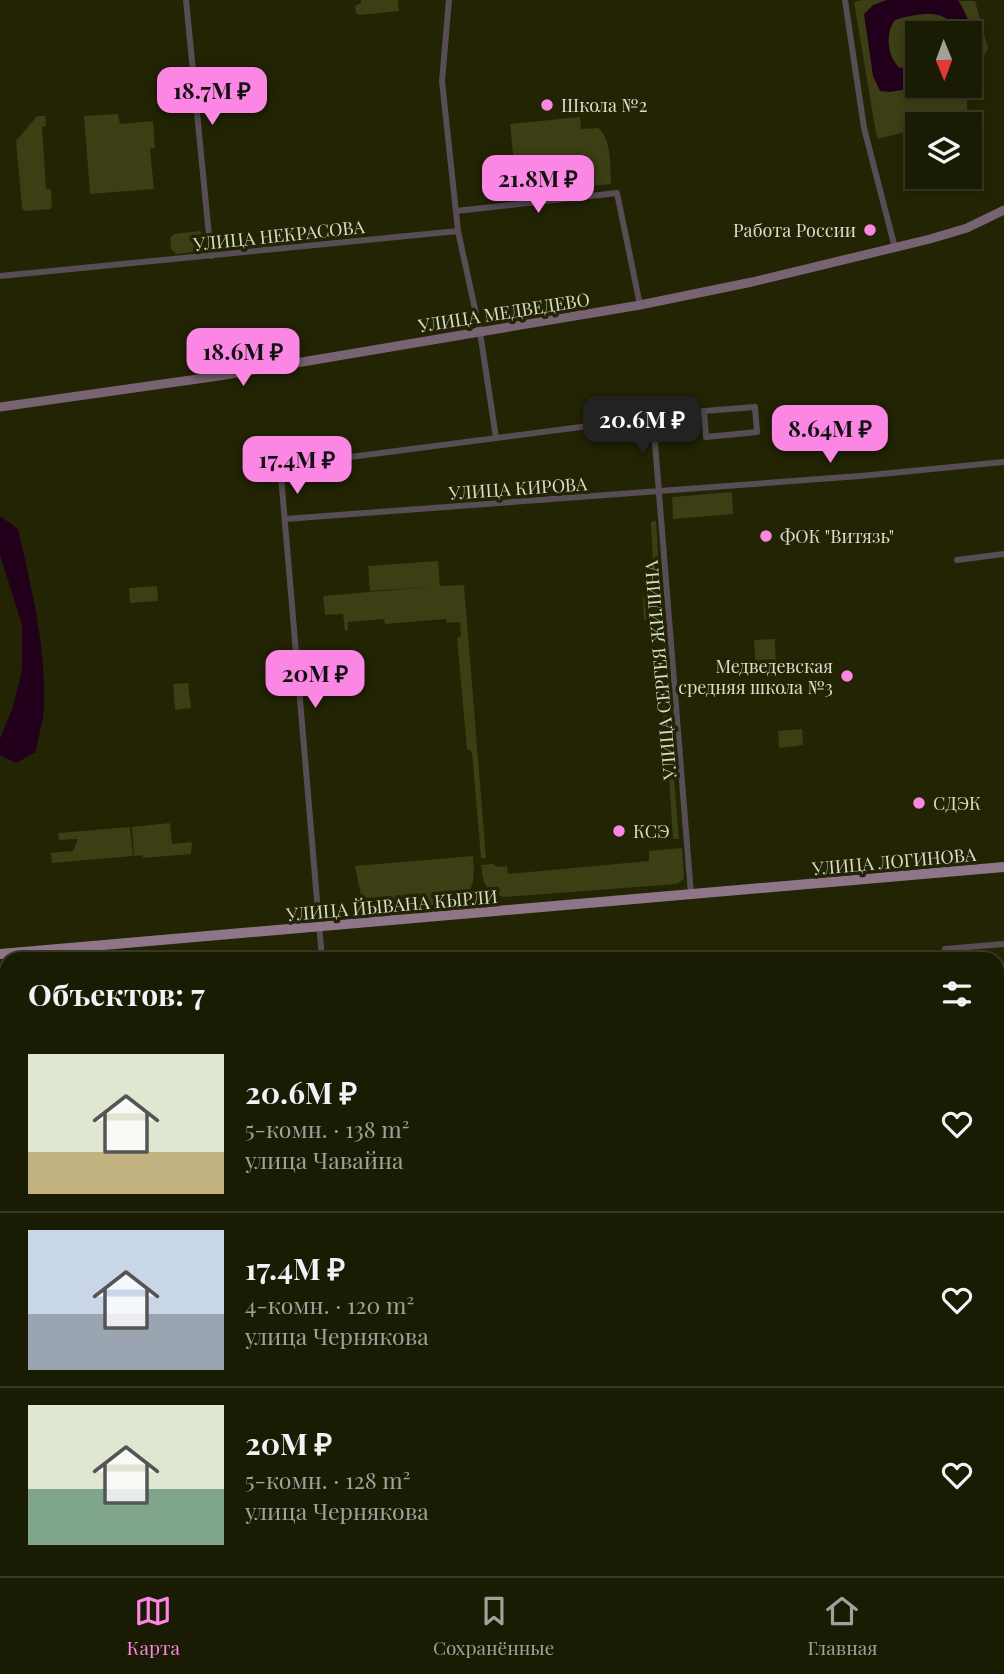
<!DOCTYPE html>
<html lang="ru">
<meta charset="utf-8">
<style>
:root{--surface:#1a1b03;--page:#272812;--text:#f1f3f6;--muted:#9fa19a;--line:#383925;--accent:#fc86e4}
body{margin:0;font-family:"Playfair Display",serif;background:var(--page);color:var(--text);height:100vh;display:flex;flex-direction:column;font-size:26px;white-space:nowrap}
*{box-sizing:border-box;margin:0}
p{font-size:23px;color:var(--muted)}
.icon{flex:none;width:38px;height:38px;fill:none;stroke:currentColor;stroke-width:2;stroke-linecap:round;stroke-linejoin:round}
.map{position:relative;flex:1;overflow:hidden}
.side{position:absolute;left:0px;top:952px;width:1004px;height:625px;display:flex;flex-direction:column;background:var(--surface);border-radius:21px 21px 0 0;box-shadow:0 4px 10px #0003,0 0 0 2px var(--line)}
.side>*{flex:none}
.needle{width:46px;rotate:179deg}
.tools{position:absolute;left:905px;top:21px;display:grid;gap:14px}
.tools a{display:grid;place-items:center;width:77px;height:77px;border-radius:0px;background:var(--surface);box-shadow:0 4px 10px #0003,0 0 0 2px var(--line);font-size:35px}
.price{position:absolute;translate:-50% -60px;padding:0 16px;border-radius:14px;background:var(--accent);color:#111;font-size:23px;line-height:46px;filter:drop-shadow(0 2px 4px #0008)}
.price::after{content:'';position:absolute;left:50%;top:42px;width:21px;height:16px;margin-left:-10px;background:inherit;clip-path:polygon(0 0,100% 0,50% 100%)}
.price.on{background:#222;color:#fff}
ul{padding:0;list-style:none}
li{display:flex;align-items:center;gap:21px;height:175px;padding:0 28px}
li+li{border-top:2px solid var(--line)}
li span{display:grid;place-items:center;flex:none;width:196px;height:140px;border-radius:0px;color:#555}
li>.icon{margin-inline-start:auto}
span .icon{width:84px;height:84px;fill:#fffc;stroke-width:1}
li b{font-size:30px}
h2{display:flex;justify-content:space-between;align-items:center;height:84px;padding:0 28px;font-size:30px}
.tabs{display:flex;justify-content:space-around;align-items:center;height:98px;border-top:2px solid var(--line);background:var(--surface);font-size:19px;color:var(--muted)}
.tabs a{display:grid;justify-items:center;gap:4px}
.tabs .on{color:var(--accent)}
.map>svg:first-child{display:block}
.green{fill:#3c3e14}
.water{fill:#22001c}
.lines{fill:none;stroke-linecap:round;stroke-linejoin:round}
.street{stroke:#584c55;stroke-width:6}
.secondary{stroke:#776372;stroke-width:9}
.primary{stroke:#8f7588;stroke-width:10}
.poi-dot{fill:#fc86e4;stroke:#222404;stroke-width:2.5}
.labels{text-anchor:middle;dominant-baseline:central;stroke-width:7;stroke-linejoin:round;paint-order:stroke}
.poi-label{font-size:18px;fill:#dbddcb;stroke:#222404;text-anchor:start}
.street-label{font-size:18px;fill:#dbddcb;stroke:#222404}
</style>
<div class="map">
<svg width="1004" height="1576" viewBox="0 0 1004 1576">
<rect width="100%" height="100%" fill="#222404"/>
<path class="green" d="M361 0H398L399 11 359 15 356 13 355 6 361 3Z
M863 0 975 1 988 48 972 81 970 83V33H917V86H967V113L977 152 970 154V124H917V152L910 131 877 139 854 2Z
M118 114 120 124 153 121 155 148 150 149 154 189 90 194 84 116Z
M37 116H45L46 126 42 127 46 189H51L52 206 50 209 24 211 22 208 16 141Z
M580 117 581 129 598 128C612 139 610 167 611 184L517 193 510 124Z
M200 231 204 238 203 251 176 254 171 249 170 238 174 234Z
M732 492 733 514 673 519 672 497Z
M656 521 660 590H654L651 522Z
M438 561 440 586 464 585 486 858H481L472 752 467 749 457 638 461 636 460 622 447 623 446 619 385 624 384 619 348 622V630L345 631 343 614 325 615 323 596 428 587 370 591 368 566Z
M157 586 158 601 130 603 129 588Z
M660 596 662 620H644L643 597Z
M775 639 776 670 756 671 754 640Z
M188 683 191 708 175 710 173 684Z
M668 690 673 767H666L661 691Z
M802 729 803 745 779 748 778 731Z
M669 777H674L679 839H673Z
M170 823 172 844 192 842 191 854 143 858V855L134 856 132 827Z
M130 827 133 856 52 863 51 853 73 851 78 839 59 840 58 833Z
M682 848 684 879 677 884 503 897C484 888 484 886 481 865L493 864 498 867 507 866 508 874 649 861V851Z
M473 856C474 869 476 886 465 897 456 905 379 912 369 906 359 899 358 877 355 866Z
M998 1110H1004V1576H98L101 1570H998Z"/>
<path class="water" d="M887 0H958C969 18 979 41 970 61V33H955C951 6 914 14 895 20 885 33 887 57 900 68L917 65V86H923L890 92 880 91 873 76 864 14 873 5Z
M0 516 18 529C31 585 46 646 44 705 44 720 38 737 36 752L16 763 0 755V739L13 707 22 670V625L0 555Z"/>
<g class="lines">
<path class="street" d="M186 0 211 256
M449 0 442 81 458 231 480 332 496 438
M845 0 864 128 895 248
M456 211 617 193 640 305
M0 276 458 231
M653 418 691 894
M304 463 704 411 755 407 757 432 706 437 704 411
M281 476 322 959
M285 519 860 476 1004 462
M957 560 1004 554
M945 949 1004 944
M0 1044 7 1043
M0 1518 7 1507"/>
<path class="secondary" d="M0 407 219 376 640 305 752 282 930 239 967 228 1004 210"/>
<path class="primary" d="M0 954 1004 867"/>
</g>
<g class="poi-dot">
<circle cx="547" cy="105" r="7"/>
<circle cx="870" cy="230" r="7"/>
<circle cx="766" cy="536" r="7"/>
<circle cx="847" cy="676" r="7"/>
<circle cx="919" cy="803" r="7"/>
<circle cx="619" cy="831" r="7"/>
</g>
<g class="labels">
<g class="poi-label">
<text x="561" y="105">Школа №2</text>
<text x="856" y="230" text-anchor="end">Работа России</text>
<text x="780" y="536">ФОК "Витязь"</text>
<text x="833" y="666" text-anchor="end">Медведевская<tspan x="833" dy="21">средняя школа №3</tspan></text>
<text x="933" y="803">СДЭК</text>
<text x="633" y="831">КСЭ</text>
</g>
<g class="street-label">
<text transform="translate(279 235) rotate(-6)">УЛИЦА НЕКРАСОВА</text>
<text transform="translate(504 312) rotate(-9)">УЛИЦА МЕДВЕДЕВО</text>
<text transform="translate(518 488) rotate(-4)">УЛИЦА КИРОВА</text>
<text transform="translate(660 670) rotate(-95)">УЛИЦА СЕРГЕЯ ЖИЛИНА</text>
<text transform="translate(894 861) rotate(-5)">УЛИЦА ЛОГИНОВА</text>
<text transform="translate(392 905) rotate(-5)">УЛИЦА ЙЫВАНА КЫРЛИ</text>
</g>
</g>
</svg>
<div class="tools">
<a><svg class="needle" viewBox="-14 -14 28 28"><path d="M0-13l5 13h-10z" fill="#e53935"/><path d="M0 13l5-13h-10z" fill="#9fa19a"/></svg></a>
<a><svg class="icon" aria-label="layers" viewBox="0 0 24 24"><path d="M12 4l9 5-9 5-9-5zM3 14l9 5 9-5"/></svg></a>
</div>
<b class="price" style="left:212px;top:127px">18.7M ₽</b>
<b class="price" style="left:538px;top:215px">21.8M ₽</b>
<b class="price" style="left:243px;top:388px">18.6M ₽</b>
<b class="price on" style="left:642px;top:456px">20.6M ₽</b>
<b class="price" style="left:830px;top:465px">8.64M ₽</b>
<b class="price" style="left:297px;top:496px">17.4M ₽</b>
<b class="price" style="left:315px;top:710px">20M ₽</b>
<section class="side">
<h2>Объектов: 7<svg class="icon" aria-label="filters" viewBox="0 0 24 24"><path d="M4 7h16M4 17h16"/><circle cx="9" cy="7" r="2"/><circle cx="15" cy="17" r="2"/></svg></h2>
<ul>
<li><span style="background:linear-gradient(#dfe7d0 70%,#c2b280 0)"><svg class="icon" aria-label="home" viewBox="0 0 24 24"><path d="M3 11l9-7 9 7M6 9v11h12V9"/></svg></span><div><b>20.6M ₽</b><p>5-комн. · 138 m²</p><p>улица Чавайна</p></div><svg class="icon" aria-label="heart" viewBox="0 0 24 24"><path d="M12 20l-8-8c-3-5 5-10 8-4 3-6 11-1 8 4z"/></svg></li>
<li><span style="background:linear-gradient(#c9d6e8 60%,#9aa5b1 0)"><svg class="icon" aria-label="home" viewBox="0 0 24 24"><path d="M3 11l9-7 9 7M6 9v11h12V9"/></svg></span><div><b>17.4M ₽</b><p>4-комн. · 120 m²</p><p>улица Чернякова</p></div><svg class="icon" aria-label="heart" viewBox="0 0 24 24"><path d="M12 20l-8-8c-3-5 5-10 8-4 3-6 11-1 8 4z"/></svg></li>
<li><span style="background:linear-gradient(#dfe7d0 60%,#7fa58c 0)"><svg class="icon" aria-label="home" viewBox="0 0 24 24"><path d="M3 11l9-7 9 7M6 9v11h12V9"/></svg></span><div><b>20M ₽</b><p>5-комн. · 128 m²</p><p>улица Чернякова</p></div><svg class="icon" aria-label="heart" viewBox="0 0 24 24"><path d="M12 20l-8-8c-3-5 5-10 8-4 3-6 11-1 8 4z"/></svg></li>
</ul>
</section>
</div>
<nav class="tabs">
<a class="on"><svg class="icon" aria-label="map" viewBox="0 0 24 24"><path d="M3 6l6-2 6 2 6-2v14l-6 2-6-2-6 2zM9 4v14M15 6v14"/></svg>Карта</a>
<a><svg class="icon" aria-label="saved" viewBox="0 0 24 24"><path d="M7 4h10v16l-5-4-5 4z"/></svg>Сохранённые</a>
<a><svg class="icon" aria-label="home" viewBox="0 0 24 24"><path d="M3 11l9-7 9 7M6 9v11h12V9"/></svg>Главная</a>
</nav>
